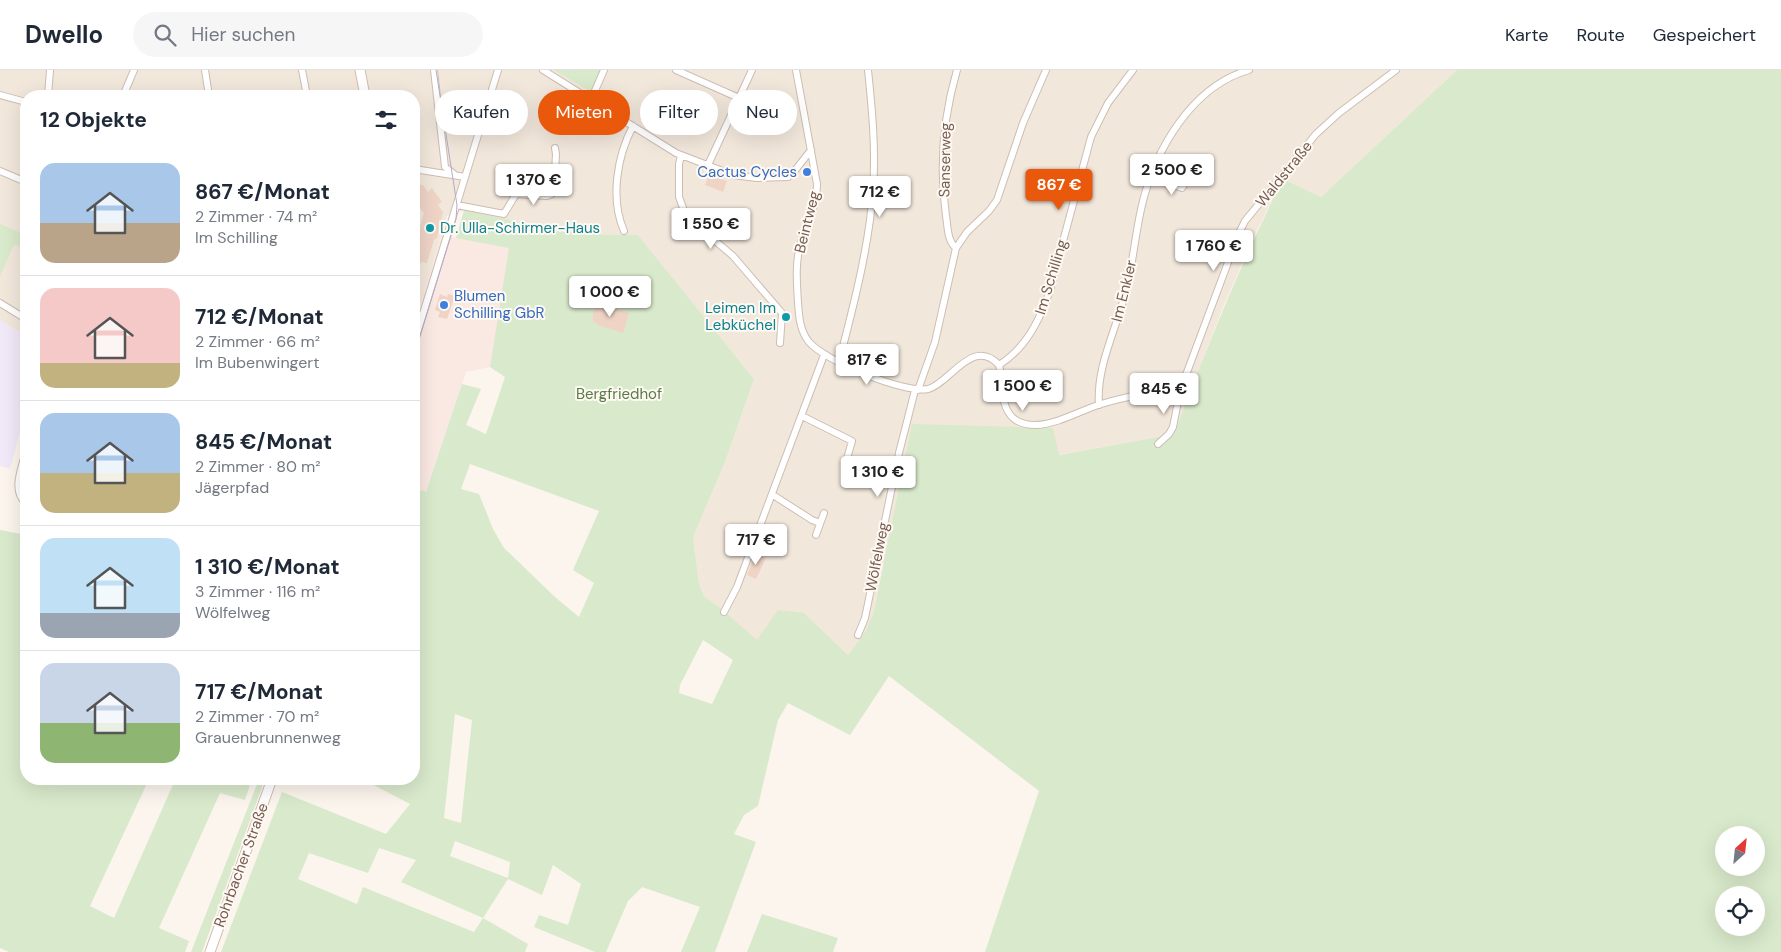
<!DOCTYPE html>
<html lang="de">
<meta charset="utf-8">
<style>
:root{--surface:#fff;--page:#f6f6f7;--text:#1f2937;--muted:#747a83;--line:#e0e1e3;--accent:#ea580c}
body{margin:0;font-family:"DM Sans",sans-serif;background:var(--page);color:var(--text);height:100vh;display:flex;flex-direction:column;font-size:19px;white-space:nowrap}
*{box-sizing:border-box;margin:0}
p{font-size:16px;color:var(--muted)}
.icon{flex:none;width:28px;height:28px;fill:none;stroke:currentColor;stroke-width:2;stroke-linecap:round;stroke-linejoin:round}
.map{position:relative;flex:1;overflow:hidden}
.side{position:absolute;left:20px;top:20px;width:400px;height:695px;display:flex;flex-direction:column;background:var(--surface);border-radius:20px;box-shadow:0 5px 20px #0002}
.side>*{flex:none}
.hud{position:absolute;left:435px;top:20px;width:475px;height:45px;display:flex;gap:10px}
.needle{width:32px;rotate:27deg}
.tools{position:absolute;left:1715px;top:756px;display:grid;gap:10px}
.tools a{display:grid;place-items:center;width:50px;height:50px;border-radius:50%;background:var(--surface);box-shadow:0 5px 20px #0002;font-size:25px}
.price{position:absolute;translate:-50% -42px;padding:0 11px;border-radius:5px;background:#fff;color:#222;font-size:16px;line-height:32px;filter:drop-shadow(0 1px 2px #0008)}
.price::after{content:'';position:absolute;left:50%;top:30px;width:15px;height:11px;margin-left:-8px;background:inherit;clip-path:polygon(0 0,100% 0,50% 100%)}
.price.selected{background:var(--accent);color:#fff}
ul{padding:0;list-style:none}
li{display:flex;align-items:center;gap:15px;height:125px;padding:0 20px}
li+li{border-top:1px solid var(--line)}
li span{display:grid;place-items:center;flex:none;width:140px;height:100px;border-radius:15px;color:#555}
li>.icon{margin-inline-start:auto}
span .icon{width:60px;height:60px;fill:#fffc;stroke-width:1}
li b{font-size:21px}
h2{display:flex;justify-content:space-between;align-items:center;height:60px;padding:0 20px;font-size:21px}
.chip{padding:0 18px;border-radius:22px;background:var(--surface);box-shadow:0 5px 20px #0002;font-size:18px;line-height:45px}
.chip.selected{background:var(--accent);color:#fff}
header{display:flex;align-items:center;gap:30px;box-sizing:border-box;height:70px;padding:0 25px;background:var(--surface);border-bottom:1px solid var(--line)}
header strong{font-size:24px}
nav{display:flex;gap:28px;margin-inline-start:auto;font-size:18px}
.search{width:350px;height:45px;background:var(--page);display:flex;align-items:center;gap:12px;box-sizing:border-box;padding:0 18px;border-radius:28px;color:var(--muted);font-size:19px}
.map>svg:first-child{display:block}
.residential{fill:#f2e7db}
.commercial{fill:#fae8e2}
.education{fill:#f2e9f8}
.green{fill:#d9e9cb;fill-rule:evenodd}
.building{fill:#efd4c6}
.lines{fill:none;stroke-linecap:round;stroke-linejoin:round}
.street-casing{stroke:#cdbdb3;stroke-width:8}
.secondary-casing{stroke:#d0bdb0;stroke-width:11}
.street{stroke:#fff;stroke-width:6}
.secondary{stroke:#fff;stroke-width:9}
.tram{stroke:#b7aac6;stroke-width:1}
.shop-dot{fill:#3f7fe0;stroke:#fef9f3;stroke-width:2}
.culture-dot{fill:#0f9aa8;stroke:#fef9f3;stroke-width:2}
.labels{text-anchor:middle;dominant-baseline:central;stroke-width:4;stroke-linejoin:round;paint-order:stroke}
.street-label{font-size:15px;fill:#755b51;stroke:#fef9f3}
.shop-label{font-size:15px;fill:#366cbe;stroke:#fef9f3;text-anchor:end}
.culture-label{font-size:15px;fill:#0d838f;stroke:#fef9f3;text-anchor:start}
.park-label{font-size:15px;fill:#5b7a49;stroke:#fef9f3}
</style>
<header>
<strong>Dwello</strong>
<div class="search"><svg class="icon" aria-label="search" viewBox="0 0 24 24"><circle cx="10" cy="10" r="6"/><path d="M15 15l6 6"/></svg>Hier suchen</div>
<nav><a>Karte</a><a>Route</a><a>Gespeichert</a></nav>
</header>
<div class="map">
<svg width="1781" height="882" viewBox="0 0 1781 882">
<rect width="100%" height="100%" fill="#fbf5ed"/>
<path class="residential" d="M0 0H1457L1321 127 1283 109 1254 166 1221 242 1174 364 1058 385 883 494 874 541 865 562 848 585 804 543 757 571 723 540 704 526 699 514 693 467 725 392 754 309 638 165 587 164 517 157V151L465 140 447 146 414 257V26H26V266L0 250Z"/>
<path class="commercial" d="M441 165 510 177 490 297 466 302 426 422 414 418V300L418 286 414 287V257Z"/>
<path class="education" d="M0 250 26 266V352L20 362 10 399 0 396Z"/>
<path class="green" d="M554 0H601L591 22Z
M1457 0H1781V882H985L1039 721 889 606 850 665 788 633 778 650 758 736 744 745 734 764 756 772 715 882H681L700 837 642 817 628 831 606 882H595L534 857 539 845 568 855 581 814 553 795 542 825 508 809 483 848 528 874 525 882H221L282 722 386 764 410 734 362 709H414V418L426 422 462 314 481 319 466 355 486 364 505 307 490 297 509 178 456 168 464 140 517 151V157L587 164 638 165 754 309 725 392 693 467 699 514 704 526 723 540 757 570 778 540 804 543 848 585 865 562 874 541 912 354 1053 358 1059 385 1174 364C1207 277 1241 192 1283 109L1321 127ZM470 394 599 441 573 500 594 513 579 547 555 527 504 478 493 459 479 424 461 419ZM703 570 733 590 712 634 679 623 680 615ZM455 644 472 650 461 753 444 748ZM1724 765H1756V798H1724ZM455 771 510 792 508 808 450 786ZM379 778 416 790 401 812 483 848 474 862 363 817 357 834 298 809 309 783 368 803ZM1724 825H1756V858H1724Z
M0 154 26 165V179L14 174 0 207Z
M0 460 26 465V709H149L90 836 114 848 175 710 173 709H252L245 730 220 723 159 858 189 871 185 882H9L0 878Z
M259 709H265L202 882H191Z
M762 844 838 868 833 882H747Z"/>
<path class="building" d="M709 105 727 111 723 122 705 115Z
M414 114 423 115 428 122 432 118 442 132 438 135 443 142 437 168 434 170 427 193 421 192 420 196 414 193V178L424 143 414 131Z
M440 224 447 227 448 224 455 226 447 249 438 247 440 242 435 240Z
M604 235 629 243 623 263 598 255 593 251V241L598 236Z
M756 483 766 488 756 509 747 505Z"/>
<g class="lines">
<g class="street-casing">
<path id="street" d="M205 0 209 26
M302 0 307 26
M434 0 445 97 454 104
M543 0 676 83 733 105 757 108 788 107 793 103 811 80
M676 0 739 28
M796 0 817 114C817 136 806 155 800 176 795 194 797 214 798 233 799 247 800 261 809 272 825 291 905 324 928 319 950 313 973 266 999 295 1003 310 1000 330 1009 343 1015 353 1025 355 1036 355 1057 354 1078 342 1098 335 1124 327 1152 321 1180 321
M0 25 26 32
M48 26 50 0
M123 26 134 0
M591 30 604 0
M681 86 679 94V127L686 146 733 186 782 243 780 273
M708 95 752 0
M414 99 465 107
M0 101 26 112
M1150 107 1182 118 1185 113
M457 135 504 144 516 124 547 126 552 124 554 120 556 84 555 78
M624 161C610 129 617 86 633 56
M956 178C947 171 948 157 946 146 939 96 943 48 957 0
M0 233 26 249
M414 273 498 0
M839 292C853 238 870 173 873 119 876 79 872 39 868 0
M999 295C1026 278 1040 250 1050 220L1091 67 1108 33 1133 0
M918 320 935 272 956 178 967 162 989 141 997 130 1023 53 1046 0
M1099 335C1096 297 1116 260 1125 224 1133 195 1135 164 1142 135 1155 80 1192 16 1249 0
M802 346 852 371 846 392
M1158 374 1169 364 1173 357 1180 321 1239 163 1245 151 1316 64 1339 43 1396 0
M26 381C22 397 11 421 26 433
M773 425 812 450 820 453
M816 465 824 443
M724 542 737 517 824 285
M858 565 865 548 899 383 915 320"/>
</g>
<g class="secondary-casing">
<path id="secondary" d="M360 0 365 26
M210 882 272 709"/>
</g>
<use href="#street" class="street"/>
<use href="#secondary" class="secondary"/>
<path class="tram" d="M414 286 456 149 457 135 436 0"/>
</g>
<g class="shop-dot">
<circle cx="807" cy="102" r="5"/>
<circle cx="444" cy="235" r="5"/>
</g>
<g class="culture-dot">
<circle cx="430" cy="158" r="5"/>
<circle cx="786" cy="247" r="5"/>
</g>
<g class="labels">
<g class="street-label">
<text transform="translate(945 90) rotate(-89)">Sanserweg</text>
<text transform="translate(1284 104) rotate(-51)">Waldstraße</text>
<text transform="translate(807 152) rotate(-76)">Beintweg</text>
<text transform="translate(1051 207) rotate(-73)">Im Schilling</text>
<text transform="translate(1124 221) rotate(-76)">Im Enkler</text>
<text transform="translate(877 487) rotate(-79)">Wölfelweg</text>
<text transform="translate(241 795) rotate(-70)">Rohrbacher Straße</text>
</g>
<g class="shop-label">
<text x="797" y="102">Cactus Cycles</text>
<text x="454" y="226" text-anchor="start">Blumen<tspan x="454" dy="17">Schilling GbR</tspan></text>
</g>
<g class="culture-label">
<text x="440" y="158">Dr. Ulla-Schirmer-Haus</text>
<text x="776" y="238" text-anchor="end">Leimen Im<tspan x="776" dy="17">Lebküchel</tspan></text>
</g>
<g class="park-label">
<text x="619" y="324">Bergfriedhof</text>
</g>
</g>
</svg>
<div class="tools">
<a><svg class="needle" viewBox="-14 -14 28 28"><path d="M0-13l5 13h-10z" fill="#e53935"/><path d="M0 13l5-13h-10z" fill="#747a83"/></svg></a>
<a><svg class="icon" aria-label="locate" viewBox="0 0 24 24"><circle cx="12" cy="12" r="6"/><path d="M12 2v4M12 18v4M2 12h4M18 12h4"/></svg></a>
</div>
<b class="price" style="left:1172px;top:126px">2 500 €</b>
<b class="price" style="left:534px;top:136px">1 370 €</b>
<b class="price selected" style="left:1059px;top:141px">867 €</b>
<b class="price" style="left:880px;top:148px">712 €</b>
<b class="price" style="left:711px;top:180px">1 550 €</b>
<b class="price" style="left:1214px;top:202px">1 760 €</b>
<b class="price" style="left:610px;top:248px">1 000 €</b>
<b class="price" style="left:867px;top:316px">817 €</b>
<b class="price" style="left:1023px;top:342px">1 500 €</b>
<b class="price" style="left:1164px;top:345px">845 €</b>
<b class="price" style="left:878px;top:428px">1 310 €</b>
<b class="price" style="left:756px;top:496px">717 €</b>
<div class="hud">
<a class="chip">Kaufen</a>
<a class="chip selected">Mieten</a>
<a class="chip">Filter</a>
<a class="chip">Neu</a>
</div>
<section class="side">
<h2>12 Objekte<svg class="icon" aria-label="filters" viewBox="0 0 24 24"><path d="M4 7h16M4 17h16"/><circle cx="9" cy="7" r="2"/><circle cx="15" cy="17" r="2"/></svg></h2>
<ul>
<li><span style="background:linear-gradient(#a9c7e8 60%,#b9a48a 0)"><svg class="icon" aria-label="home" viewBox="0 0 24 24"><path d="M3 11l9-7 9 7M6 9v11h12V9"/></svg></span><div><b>867 €/Monat</b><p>2 Zimmer · 74 m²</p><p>Im Schilling</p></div></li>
<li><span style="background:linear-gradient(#f6c9c9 75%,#c2b280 0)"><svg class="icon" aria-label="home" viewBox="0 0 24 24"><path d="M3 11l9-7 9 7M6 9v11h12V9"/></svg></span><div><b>712 €/Monat</b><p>2 Zimmer · 66 m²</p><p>Im Bubenwingert</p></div></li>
<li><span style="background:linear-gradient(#a9c7e8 60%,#c2b280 0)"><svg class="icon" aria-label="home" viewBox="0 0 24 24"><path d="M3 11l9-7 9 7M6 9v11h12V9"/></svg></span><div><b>845 €/Monat</b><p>2 Zimmer · 80 m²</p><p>Jägerpfad</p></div></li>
<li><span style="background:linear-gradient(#bfe0f5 75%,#9aa5b1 0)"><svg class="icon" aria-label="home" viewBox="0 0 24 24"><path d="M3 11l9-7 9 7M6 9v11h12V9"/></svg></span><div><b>1 310 €/Monat</b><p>3 Zimmer · 116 m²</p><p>Wölfelweg</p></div></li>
<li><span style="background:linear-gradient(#c9d6e8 60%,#8fb573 0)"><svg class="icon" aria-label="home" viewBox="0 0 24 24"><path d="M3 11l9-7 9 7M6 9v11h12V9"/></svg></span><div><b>717 €/Monat</b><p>2 Zimmer · 70 m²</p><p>Grauenbrunnenweg</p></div></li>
</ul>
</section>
</div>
